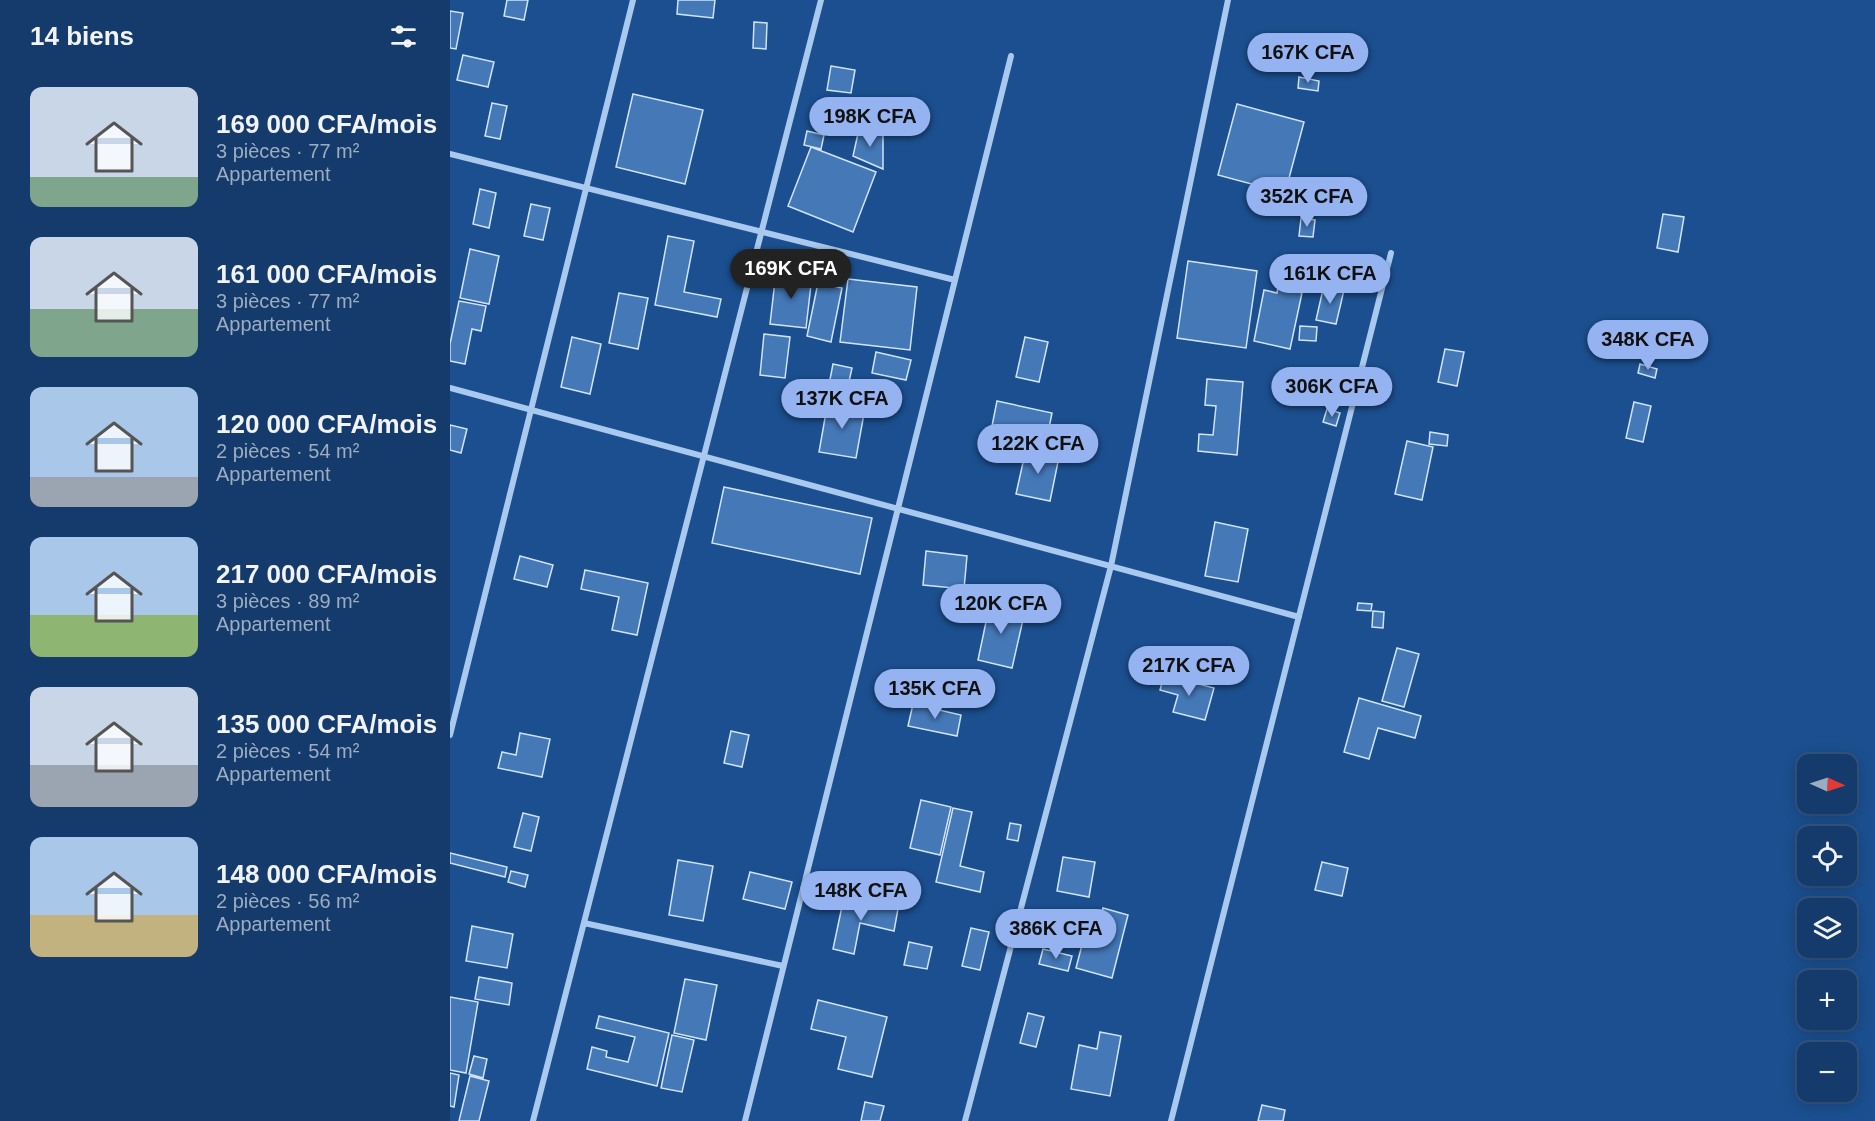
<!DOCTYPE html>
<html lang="fr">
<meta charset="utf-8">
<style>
:root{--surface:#143b6b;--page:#214673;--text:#f1f3f6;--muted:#9dadc1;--line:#33557e;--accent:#95b2f1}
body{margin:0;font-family:Arial,sans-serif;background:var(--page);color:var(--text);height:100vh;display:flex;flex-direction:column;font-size:22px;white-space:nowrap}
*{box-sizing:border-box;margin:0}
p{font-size:20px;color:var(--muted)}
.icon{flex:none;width:33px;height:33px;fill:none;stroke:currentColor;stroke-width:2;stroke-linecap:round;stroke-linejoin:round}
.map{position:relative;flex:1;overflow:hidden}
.panel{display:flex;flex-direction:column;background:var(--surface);width:450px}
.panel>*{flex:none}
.needle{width:39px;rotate:93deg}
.fabs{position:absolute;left:1347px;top:754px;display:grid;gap:12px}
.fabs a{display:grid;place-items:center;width:60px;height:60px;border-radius:12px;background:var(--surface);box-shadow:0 3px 15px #0003,0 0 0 2px var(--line);font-size:30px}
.price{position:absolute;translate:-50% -51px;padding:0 14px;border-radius:21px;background:var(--accent);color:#111;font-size:20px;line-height:39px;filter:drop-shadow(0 2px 3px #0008)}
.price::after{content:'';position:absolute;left:50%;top:36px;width:18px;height:14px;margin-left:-9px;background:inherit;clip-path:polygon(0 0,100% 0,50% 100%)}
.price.selected{background:#222;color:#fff}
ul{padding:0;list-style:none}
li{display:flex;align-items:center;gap:18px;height:150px;padding:0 30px}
li span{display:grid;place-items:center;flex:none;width:168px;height:120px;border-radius:12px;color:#555}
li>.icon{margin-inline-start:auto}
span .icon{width:72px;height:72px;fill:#fffc;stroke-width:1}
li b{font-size:26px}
h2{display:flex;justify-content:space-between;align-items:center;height:72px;padding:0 30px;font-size:26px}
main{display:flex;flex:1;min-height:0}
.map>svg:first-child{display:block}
.building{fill:#4478b7;stroke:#cfe3fa;stroke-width:1.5}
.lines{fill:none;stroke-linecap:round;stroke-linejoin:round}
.street{stroke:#a9c9ee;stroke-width:6}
</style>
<main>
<section class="panel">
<h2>14 biens<svg class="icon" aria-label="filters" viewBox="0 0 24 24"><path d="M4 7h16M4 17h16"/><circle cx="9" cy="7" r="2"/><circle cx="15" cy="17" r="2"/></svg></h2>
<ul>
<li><span style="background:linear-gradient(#c9d6e8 75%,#7fa58c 0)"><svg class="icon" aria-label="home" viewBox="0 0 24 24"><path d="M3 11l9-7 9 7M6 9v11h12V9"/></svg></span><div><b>169 000 CFA/mois</b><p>3 pièces · 77 m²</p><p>Appartement</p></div></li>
<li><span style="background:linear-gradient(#c9d6e8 60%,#7fa58c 0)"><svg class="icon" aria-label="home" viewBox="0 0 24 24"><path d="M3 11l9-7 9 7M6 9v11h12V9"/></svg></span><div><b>161 000 CFA/mois</b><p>3 pièces · 77 m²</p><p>Appartement</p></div></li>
<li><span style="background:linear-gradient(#a9c7e8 75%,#9aa5b1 0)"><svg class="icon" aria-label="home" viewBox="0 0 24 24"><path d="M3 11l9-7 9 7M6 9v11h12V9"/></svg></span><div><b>120 000 CFA/mois</b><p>2 pièces · 54 m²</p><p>Appartement</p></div></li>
<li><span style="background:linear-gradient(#a9c7e8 65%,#8fb573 0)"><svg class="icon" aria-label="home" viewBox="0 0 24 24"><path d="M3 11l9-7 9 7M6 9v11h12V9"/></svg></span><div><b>217 000 CFA/mois</b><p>3 pièces · 89 m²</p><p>Appartement</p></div></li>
<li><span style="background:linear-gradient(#c9d6e8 65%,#9aa5b1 0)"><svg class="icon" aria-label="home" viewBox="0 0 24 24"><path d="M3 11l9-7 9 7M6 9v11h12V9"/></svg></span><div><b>135 000 CFA/mois</b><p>2 pièces · 54 m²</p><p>Appartement</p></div></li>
<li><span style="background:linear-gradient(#a9c7e8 65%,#c2b280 0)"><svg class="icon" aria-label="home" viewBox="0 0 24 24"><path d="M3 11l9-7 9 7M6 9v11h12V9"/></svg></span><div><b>148 000 CFA/mois</b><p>2 pièces · 56 m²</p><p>Appartement</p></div></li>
</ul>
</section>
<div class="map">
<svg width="1425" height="1121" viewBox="0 0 1425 1121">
<rect width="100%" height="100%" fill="#1b4f8f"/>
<path class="building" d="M57 0H78L74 20 54 16Z
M228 0H265L263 18 227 14Z
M0 11 13 13 6 49 0 48Z
M304 22 317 23 316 49 303 48Z
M13 55 44 62 38 87 7 80Z
M381 66 405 70 401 93 377 90Z
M849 77 869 81 868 91 848 88Z
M183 94 253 110 235 184 166 167Z
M42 103 57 106 50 139 35 136Z
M787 104 854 122 835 193 768 175Z
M409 129 433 134V169L403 156Z
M357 131 374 135 371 149 354 145Z
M361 147 426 172 403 232 338 206Z
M30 189 46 193 39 228 23 224Z
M81 204 100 208 93 240 74 236Z
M1213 214 1234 217 1228 252 1207 248Z
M851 218 865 220 863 237 849 236Z
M218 236 244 241 234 292 271 299 267 317 205 305Z
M20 249 49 256 39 304 10 298Z
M738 261 807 271 796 348 727 338Z
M326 272 362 276 356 328 320 324Z
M398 279 467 287 460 350 390 342Z
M368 283 392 288 381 342 357 336Z
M874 285 894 290 886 324 866 320Z
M828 287 852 293 840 349 804 341 814 290 827 293Z
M169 293 198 298 188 349 159 343Z
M9 301 36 306 31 331 22 329 15 364 0 361V344Z
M850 326 867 327 866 341 849 340Z
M314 334 340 337 335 378 310 375Z
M122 337 151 344 140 394 111 387Z
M575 337 598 342 589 382 566 377Z
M995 349 1014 352 1007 386 988 382Z
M426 352 461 360 456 380 422 373Z
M383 364 402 368 394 404 376 400Z
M1190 364 1207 369 1205 378 1188 373Z
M757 379 793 382 787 455 748 451 749 434 763 435 766 406 755 405Z
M378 401 415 408 406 458 369 452Z
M547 401 602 413 597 438 542 426Z
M1184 402 1201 406 1193 442 1176 438Z
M877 409 890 413 886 426 873 422Z
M0 425 17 429 11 453 0 450Z
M980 432 998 435 997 446 979 444Z
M957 441 983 447 972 500 945 494Z
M576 449 609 457 600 501 566 494Z
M274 487 422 518 410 574 262 543Z
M765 522 798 529 788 582 755 576Z
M476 551 517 556 514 589 473 585Z
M70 556 103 565 97 587 64 579Z
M135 570 198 583 187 635 162 630 169 597 131 589Z
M540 603 575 611 562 668 528 660Z
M908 603 922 604 921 611 907 610Z
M923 611 934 612 933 628 922 627Z
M947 648 969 654 954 707 932 701Z
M714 675 764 688 755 720 723 712 728 695 710 690Z
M909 698 971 716 965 738 928 728 919 759 894 752Z
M463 704 511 715 507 736 458 726Z
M281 731 299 735 292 767 274 763Z
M70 733 100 739 92 777 48 768 52 752 66 755Z
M471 800 501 807 490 855 460 848Z
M503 808 522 812 510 866 534 872 530 892 486 882Z
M73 813 89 817 81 851 64 847Z
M560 823 571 825 568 841 557 839Z
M0 853 57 867 55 877 0 863Z
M613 857 645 862 639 897 607 891Z
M228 860 263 866 253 921 219 915Z
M872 862 898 868 892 896 865 890Z
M61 871 78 875 75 887 58 882Z
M300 872 342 882 335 909 293 899Z
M394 897 448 909 444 931 410 923 404 954 383 949Z
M653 908 678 915 662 978 626 968 640 914 651 917Z
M22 926 63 934 57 968 16 961Z
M521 928 539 932 530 970 512 966Z
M459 942 482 947 477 969 454 965Z
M593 949 622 956 618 971 589 964Z
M29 977 62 983 59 1005 25 999Z
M235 979 267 985 256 1040 224 1033Z
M0 997 28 1002 16 1073 0 1070Z
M368 1000 437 1017 422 1077 388 1069 396 1037 361 1029Z
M578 1013 594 1017 586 1047 570 1043Z
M149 1016 219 1033 207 1086 137 1069 142 1047 157 1051 156 1057 178 1062 185 1037 146 1028Z
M650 1032 671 1036 660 1096 621 1089 629 1045 647 1049Z
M222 1035 244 1040 232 1092 211 1088Z
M24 1056 37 1059 33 1078 19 1074Z
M0 1073 9 1075 4 1107 0 1106Z
M20 1076 39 1081 29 1121H9Z
M415 1102 434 1106 430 1121H411Z
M812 1105 835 1110 833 1121H808Z"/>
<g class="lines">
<path class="street" d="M0 154 505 280
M0 388 849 617
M0 735 183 0
M134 923 333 966
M83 1121 371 0
M295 1121 561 56
M515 1121 661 566 778 0
M721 1121 941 253"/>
</g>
</svg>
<div class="fabs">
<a><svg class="needle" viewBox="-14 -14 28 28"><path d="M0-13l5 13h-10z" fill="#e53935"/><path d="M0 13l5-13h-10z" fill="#9dadc1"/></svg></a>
<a><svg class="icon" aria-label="locate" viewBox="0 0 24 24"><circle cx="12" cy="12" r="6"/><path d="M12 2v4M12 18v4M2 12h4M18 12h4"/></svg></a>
<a><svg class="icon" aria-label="layers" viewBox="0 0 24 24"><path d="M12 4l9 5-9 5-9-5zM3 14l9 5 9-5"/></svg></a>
<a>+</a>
<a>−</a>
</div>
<b class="price" style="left:858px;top:84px">167K CFA</b>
<b class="price" style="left:420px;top:148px">198K CFA</b>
<b class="price" style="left:857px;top:228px">352K CFA</b>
<b class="price selected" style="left:341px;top:300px">169K CFA</b>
<b class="price" style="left:880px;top:305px">161K CFA</b>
<b class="price" style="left:1198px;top:371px">348K CFA</b>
<b class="price" style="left:882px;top:418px">306K CFA</b>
<b class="price" style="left:392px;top:430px">137K CFA</b>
<b class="price" style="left:588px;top:475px">122K CFA</b>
<b class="price" style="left:551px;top:635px">120K CFA</b>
<b class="price" style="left:739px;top:697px">217K CFA</b>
<b class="price" style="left:485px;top:720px">135K CFA</b>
<b class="price" style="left:411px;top:922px">148K CFA</b>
<b class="price" style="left:606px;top:960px">386K CFA</b>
</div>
</main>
